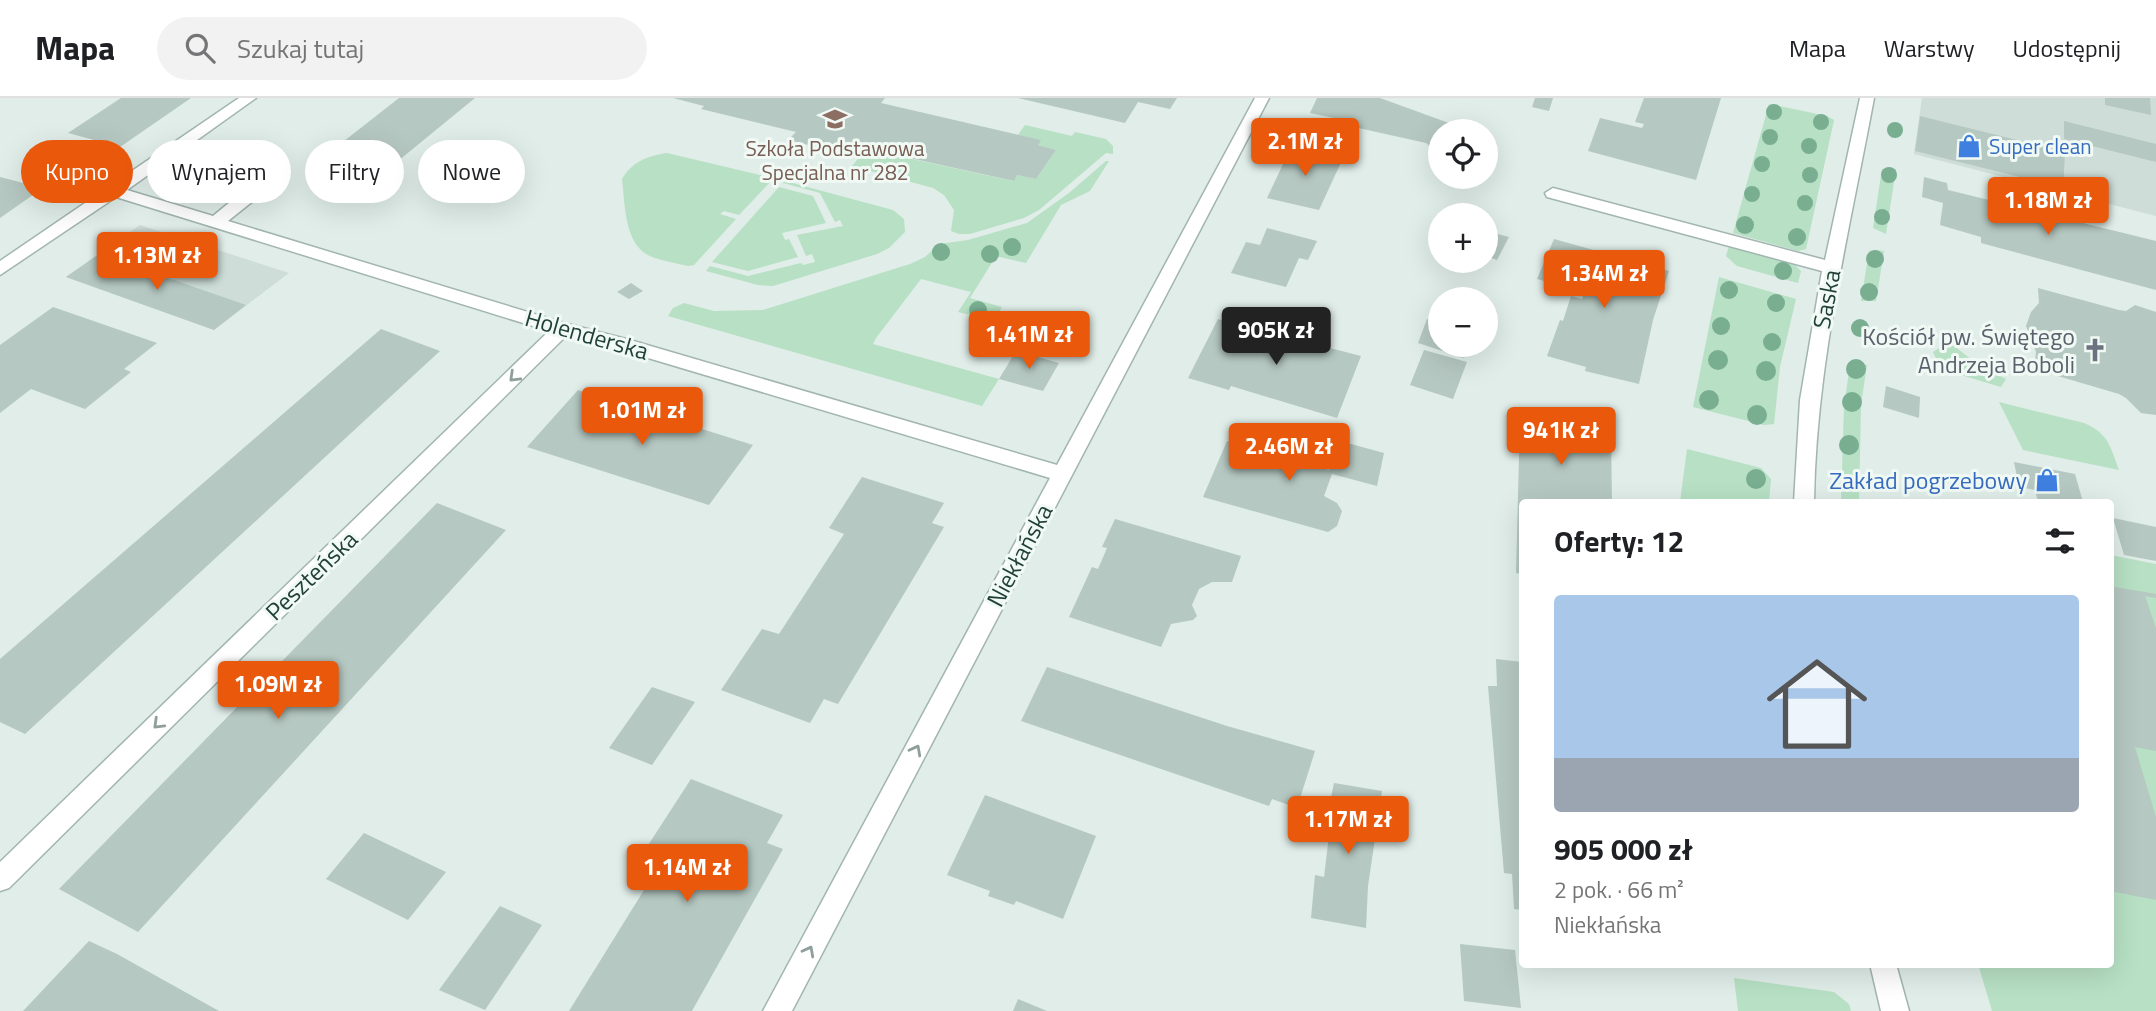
<!DOCTYPE html>
<html lang="pl">
<meta charset="utf-8">
<style>
:root{--surface:#fff;--page:#f2f2f2;--text:#202124;--muted:#757577;--line:#e0e0e0;--accent:#ea580c}
body{margin:0;font-family:"Titillium Web",sans-serif;background:var(--page);color:var(--text);height:100vh;display:flex;flex-direction:column;font-size:26px;white-space:nowrap}
*{box-sizing:border-box;margin:0}
p{font-size:23px;color:var(--muted)}
.icon{flex:none;width:38px;height:38px;fill:none;stroke:currentColor;stroke-width:2;stroke-linecap:round;stroke-linejoin:round}
.map{position:relative;flex:1;overflow:hidden}
.side{position:absolute;left:1519px;top:401px;width:595px;height:469px;display:flex;flex-direction:column;background:var(--surface);border-radius:7px;box-shadow:0 7px 28px #0002}
.side>*{flex:none}
.guide{position:absolute;left:21px;top:42px;width:665px;height:63px;display:flex;gap:14px}
.controls{position:absolute;left:1428px;top:21px;display:grid;gap:14px}
.controls a{display:grid;place-items:center;width:70px;height:70px;border-radius:50%;background:var(--surface);box-shadow:0 7px 28px #0002;font-size:35px}
.price{position:absolute;translate:-50% -60px;padding:0 16px;border-radius:7px;background:var(--accent);color:#fff;font-size:23px;line-height:46px;filter:drop-shadow(0 2px 4px #0008)}
.price::after{content:'';position:absolute;left:50%;top:42px;width:21px;height:16px;margin-left:-10px;background:inherit;clip-path:polygon(0 0,100% 0,50% 100%)}
.price.selected{background:#222;color:#fff}
ul{padding:0;list-style:none}
li{display:grid;align-content:center;gap:14px;height:371px;padding:0 35px}
li span{display:grid;place-items:center;height:217px;border-radius:7px;color:#555}
li>.icon{margin-inline-start:auto}
span .icon{width:126px;height:126px;fill:#fffc;stroke-width:1}
li b{font-size:30px}
h2{display:flex;justify-content:space-between;align-items:center;height:84px;padding:0 35px;font-size:30px}
.chip{padding:0 24px;border-radius:32px;background:var(--surface);box-shadow:0 7px 28px #0002;font-size:24px;line-height:63px}
.chip.selected{background:var(--accent);color:#fff}
header{display:flex;align-items:center;gap:42px;box-sizing:border-box;height:98px;padding:0 35px;background:var(--surface);border-bottom:2px solid var(--line)}
header strong{font-size:33px}
nav{display:flex;gap:38px;margin-inline-start:auto;font-size:24px}
.search{width:490px;height:63px;background:var(--page);display:flex;align-items:center;gap:18px;box-sizing:border-box;padding:0 24px;border-radius:38px;color:var(--muted);font-size:26px}
.map>svg:first-child{display:block}
.built{fill:#ceddd7}
.green{fill:#b7e0c4}
.building{fill:#b5c8c1}
.lines{fill:none;stroke-linecap:round;stroke-linejoin:round}
.minor-casing{stroke:#a2b5b0;stroke-width:3}
.minor{fill:#fff;fill-rule:evenodd}
.tree{fill:#79ae91}
.oneway{stroke:#8f9f9c}
.labels{text-anchor:middle;dominant-baseline:central;stroke-width:6;stroke-linejoin:round;paint-order:stroke}
.far-shop-label{font-size:21px;fill:#366cbe;stroke:#f1f9f5;text-anchor:start}
.far-education-label{font-size:21px;fill:#785e54;stroke:#f1f9f5}
.street-label{font-size:24px;fill:#1f3f38;stroke:#f1f9f5}
.worship-label{font-size:24px;fill:#5b616d;stroke:#f1f9f5;text-anchor:end}
.shop-label{font-size:24px;fill:#366cbe;stroke:#f1f9f5;text-anchor:end}
</style>
<header>
<strong>Mapa</strong>
<div class="search"><svg class="icon" aria-label="search" viewBox="0 0 24 24"><circle cx="10" cy="10" r="6"/><path d="M15 15l6 6"/></svg>Szukaj tutaj</div>
<nav><a>Mapa</a><a>Warstwy</a><a>Udostępnij</a></nav>
</header>
<div class="map">
<svg width="2156" height="913" viewBox="0 0 2156 913">
<rect width="100%" height="100%" fill="#e0ede8"/>
<path class="built" d="M1922 0H2156V118L1914 56Z
M140 127 289 175 214 232 66 179Z"/>
<path class="green" d="M1769 6 1827 18 1834 22 1806 151 1798 153 1733 135Z
M1025 27 1072 38 1075 34 1106 41 1113 48V56L1106 55 1039 112 1024 120 970 136H959L951 133 954 112 944 97 933 90 852 68 866 51 1013 83 1017 77 1036 81 1056 52 1038 47 1040 42 1018 37Z
M667 55 768 79 771 83 739 117 724 113 720 116 736 121 694 167 688 168C676 165 661 163 650 158 624 147 625 105 622 81 632 64 647 58 667 55Z
M1106 63H1109L1090 93 1061 107 1026 165 996 158 970 200 1002 209 994 223 958 214 971 194 921 181 876 240 873 246 999 281 982 308 668 218 673 210 684 205 714 213 763 212 910 166 925 159 939 146 968 142 1027 125 1069 95Z
M1890 70 1896 71 1886 136 1873 130 1882 71Z
M785 83 893 112 904 121 905 134 889 150 877 156 773 188 758 187 706 173 710 168 748 178 801 165 803 167 815 164 812 156 806 158 797 137 843 128 840 122 835 124 820 95 783 85Z
M779 89 813 98 826 125 782 135 785 142 789 141 798 159 748 173 712 164Z
M1729 148 1795 167 1801 173 1798 185 1737 168 1726 158Z
M1876 152 1884 153 1876 203H1861L1869 153Z
M1719 179 1796 201 1780 269 1774 326 1764 327 1693 309Z
M1949 244 1977 266 2006 281 2001 289 1941 271 1933 254Z
M1858 265 1867 267 1861 306 1859 404H1841L1844 308 1850 267Z
M1999 304 2084 325C2109 336 2110 348 2119 372L2023 352Z
M1687 351 1761 370 1771 381 1769 404H1680Z
M2111 457 2156 466V913H1992L1978 866H2110Z
M1734 880 1834 894 1849 906 1851 913H1738Z"/>
<path class="building" d="M121 0H191L120 49 68 35Z
M399 0H475L376 81 316 65Z
M673 0H885L881 5 1041 42 1038 47 1056 52 1036 81 1017 77 1014 83 837 44 829 52 788 42 796 34 701 11 704 8Z
M1018 0H1177L1170 11 1138 4 1125 25Z
M1317 0H1380L1471 33H1440V52H1434L1426 45 1354 29 1348 23 1310 15Z
M1535 0H1553L1549 13 1532 9Z
M1644 0H1721L1696 82 1588 53 1600 20 1642 30 1644 26 1635 24Z
M2105 0H2150L2151 17 2105 7Z
M1920 18 2065 54 2063 93 2021 83 2020 79 1915 53Z
M2064 23 2156 46V64L2064 41Z
M1291 49 1343 60 1319 112 1267 100Z
M0 79 43 90 0 120Z
M1924 79 1947 85 1948 92 2156 143V192L1981 145V139L1940 127 1943 105 1922 99Z
M1267 130 1317 143 1308 162 1299 160 1286 189 1231 175 1246 144 1260 147Z
M1486 133 1509 139 1497 162 1486 158Z
M1554 141 1669 173 1653 222 1639 286 1585 273 1586 269 1547 258 1560 222 1563 223 1571 198 1582 201 1584 194 1537 181Z
M99 156 171 181 246 207 214 232 66 179Z
M631 185 643 193 629 201 617 194Z
M2038 190 2119 212 2126 213 2135 207 2156 214V317L2141 315 2126 300 2119 296 2034 271 2036 254 2026 228 2031 214 2039 205Z
M53 209 157 245 124 271 131 274 85 311 31 291 0 315V247Z
M1218 221 1361 258 1337 320 1231 288 1229 292 1188 280Z
M1427 221 1440 226V247H1469L1464 260 1418 245Z
M381 231 440 253 25 636 0 624V561Z
M1424 252 1467 264 1453 301 1410 287Z
M1016 253 1059 265 1043 293 999 281Z
M1886 288 1920 299 1919 320 1883 309Z
M578 292 753 347 709 407 527 349Z
M1520 320 1554 326V321L1575 324V330L1611 336 1612 404H1522V476L1516 475Z
M1227 343 1329 372 1340 343 1384 355 1377 388 1332 376 1324 398 1337 405 1342 413 1337 428 1328 434 1203 399Z
M2014 364 2075 376 2083 404H2038L2035 392 2019 389Z
M862 379 944 405 932 425 944 429 838 606 824 601 810 625 721 592 762 531 779 536 844 436 829 430Z
M437 405 506 432 138 834 59 791Z
M2113 420 2156 429V463L2124 457Z
M1115 421 1241 458 1232 484H1212L1199 491 1192 507 1197 518 1193 522 1171 526 1161 549 1069 519 1092 469 1098 471 1107 450 1102 449Z
M2110 488 2156 496V500L2145 498 2156 530V653L2135 649 2156 719V802L2110 793Z
M1496 561 1522 564V812L1514 811 1512 776 1504 775 1488 588H1497Z
M1047 569 1227 628 1315 653 1297 710 1272 701 1269 708 1021 623Z
M652 589 695 604 652 667 609 650Z
M691 681 783 717 767 745 783 751 692 913H569L662 763 643 755Z
M1334 685 1382 693 1368 788 1366 830 1311 820 1315 777 1324 779 1330 729H1325Z
M985 697 1096 738 1063 821 1016 803 1014 807 988 798 990 793 947 777Z
M364 735 446 774 408 822 326 781Z
M500 808 542 827 485 912 439 892Z
M89 843 117 856 219 913H23Z
M1460 846 1515 852 1521 910 1464 903Z
M1018 901 1047 913H1013Z"/>
<g class="lines">
<g class="minor-casing">
<path id="minor" d="M239 0H256L127 92 213 118 241 95H253L255 99 253 103 228 123 564 225 630 242 1057 367 1255 0H1269L792 913H763L1050 380 628 254 566 238 9 790 0 793V764L549 233 116 99 0 177V163Z
M1860 0H1874C1849 135 1816 266 1814 404H1794L1800 302 1822 173 1547 99 1545 95 1553 90 1825 162Z
M1870 866H1896L1909 913H1881Z"/>
</g>
<use href="#minor" class="minor"/>
</g>
<g class="tree">
<circle cx="1774" cy="14" r="8"/>
<circle cx="1821" cy="24" r="8"/>
<circle cx="1895" cy="32" r="8"/>
<circle cx="1770" cy="39" r="8"/>
<circle cx="1809" cy="48" r="8"/>
<circle cx="1762" cy="66" r="8"/>
<circle cx="1810" cy="77" r="8"/>
<circle cx="1889" cy="77" r="8"/>
<circle cx="1752" cy="96" r="8"/>
<circle cx="1805" cy="105" r="8"/>
<circle cx="1882" cy="119" r="8"/>
<circle cx="1745" cy="127" r="9"/>
<circle cx="1797" cy="139" r="9"/>
<circle cx="1012" cy="149" r="9"/>
<circle cx="941" cy="154" r="9"/>
<circle cx="990" cy="156" r="9"/>
<circle cx="1875" cy="161" r="9"/>
<circle cx="1783" cy="173" r="9"/>
<circle cx="1729" cy="192" r="9"/>
<circle cx="1869" cy="194" r="9"/>
<circle cx="1776" cy="205" r="9"/>
<circle cx="978" cy="212" r="9"/>
<circle cx="1721" cy="228" r="9"/>
<circle cx="1860" cy="230" r="9"/>
<circle cx="1772" cy="244" r="9"/>
<circle cx="1718" cy="262" r="10"/>
<circle cx="1856" cy="271" r="10"/>
<circle cx="1766" cy="273" r="10"/>
<circle cx="1709" cy="302" r="10"/>
<circle cx="1852" cy="304" r="10"/>
<circle cx="1757" cy="317" r="10"/>
<circle cx="1849" cy="347" r="10"/>
<circle cx="1756" cy="381" r="10"/>
</g>
<defs><path id="oneway-chevron" d="M-2-3.5L2.5 0L-2 3.5" fill="none" stroke-width="1.6" stroke-linecap="round" stroke-linejoin="round" transform="scale(1.75)"/></defs>
<g class="oneway">
<use href="#oneway-chevron" transform="translate(514 279) rotate(136)"/>
<use href="#oneway-chevron" transform="translate(158 626) rotate(136)"/>
<use href="#oneway-chevron" transform="translate(916 652) rotate(-62)"/>
<use href="#oneway-chevron" transform="translate(809 853) rotate(-62)"/>
</g>
<defs>
<g id="school-bare" transform="scale(1.89)"><path d="M0-5L7-2L0 1L-7-2ZM-4 1L0 2.5L4 1V4Q0 6-4 4Z" fill="#8d6e63" stroke="#f1f9f5" stroke-width="2.5" paint-order="stroke"/></g>
<g id="shop-bare" transform="scale(1.89)"><path d="M-5-2.5h2.3a2.7 3.5 0 0 1 5.4 0H5L5.5 6h-11ZM-1.5-2.5h3a1.5 2.3 0 0 0-3 0Z" fill="#3f7fe0" stroke="#f1f9f5" stroke-width="2.5" paint-order="stroke"/></g>
<g id="church-bare" transform="scale(1.89)"><path d="M-1.2-6h2.4v3.5h3.3v2.4h-3.3V6h-2.4V-.1h-3.3v-2.4h3.3Z" fill="#6b7280" stroke="#f1f9f5" stroke-width="2.5" paint-order="stroke"/></g>
</defs>
<g fill-rule="evenodd">
<use href="#school-bare" x="835" y="21"/>
<use href="#shop-bare" x="1969" y="48"/>
<use href="#church-bare" x="2095" y="252"/>
<use href="#shop-bare" x="2047" y="382"/>
</g>
<g class="labels">
<g class="far-shop-label">
<text x="1989" y="48">Super clean</text>
</g>
<g class="far-education-label">
<text x="835" y="50">Szkoła Podstawowa<tspan x="835" dy="24">Specjalna nr 282</tspan></text>
</g>
<g class="street-label">
<text transform="translate(1826 201) rotate(-79)">Saska</text>
<text transform="translate(587 236) rotate(16)">Holenderska</text>
<text transform="translate(1019 457) rotate(-62)">Niekłańska</text>
<text transform="translate(311 477) rotate(-44)">Peszteńska</text>
</g>
<g class="worship-label">
<text x="2075" y="238">Kościół pw. Świętego<tspan x="2075" dy="28">Andrzeja Boboli</tspan></text>
</g>
<g class="shop-label">
<text x="2027" y="382">Zakład pogrzebowy</text>
</g>
</g>
</svg>
<div class="controls">
<a><svg class="icon" aria-label="locate" viewBox="0 0 24 24"><circle cx="12" cy="12" r="6"/><path d="M12 2v4M12 18v4M2 12h4M18 12h4"/></svg></a>
<a>+</a>
<a>−</a>
</div>
<b class="price" style="left:1305px;top:80px">2.1M zł</b>
<b class="price" style="left:2048px;top:139px">1.18M zł</b>
<b class="price" style="left:157px;top:194px">1.13M zł</b>
<b class="price" style="left:1604px;top:212px">1.34M zł</b>
<b class="price selected" style="left:1276px;top:269px">905K zł</b>
<b class="price" style="left:1029px;top:273px">1.41M zł</b>
<b class="price" style="left:642px;top:349px">1.01M zł</b>
<b class="price" style="left:1561px;top:369px">941K zł</b>
<b class="price" style="left:1289px;top:385px">2.46M zł</b>
<b class="price" style="left:278px;top:623px">1.09M zł</b>
<b class="price" style="left:1348px;top:758px">1.17M zł</b>
<b class="price" style="left:687px;top:806px">1.14M zł</b>
<div class="guide">
<a class="chip selected">Kupno</a>
<a class="chip">Wynajem</a>
<a class="chip">Filtry</a>
<a class="chip">Nowe</a>
</div>
<section class="side">
<h2>Oferty: 12<svg class="icon" aria-label="filters" viewBox="0 0 24 24"><path d="M4 7h16M4 17h16"/><circle cx="9" cy="7" r="2"/><circle cx="15" cy="17" r="2"/></svg></h2>
<ul>
<li><span style="background:linear-gradient(#a9c7e8 75%,#9aa5b1 0)"><svg class="icon" aria-label="home" viewBox="0 0 24 24"><path d="M3 11l9-7 9 7M6 9v11h12V9"/></svg></span><div><b>905 000 zł</b><p>2 pok. · 66 m²</p><p>Niekłańska</p></div></li>
</ul>
</section>
</div>
